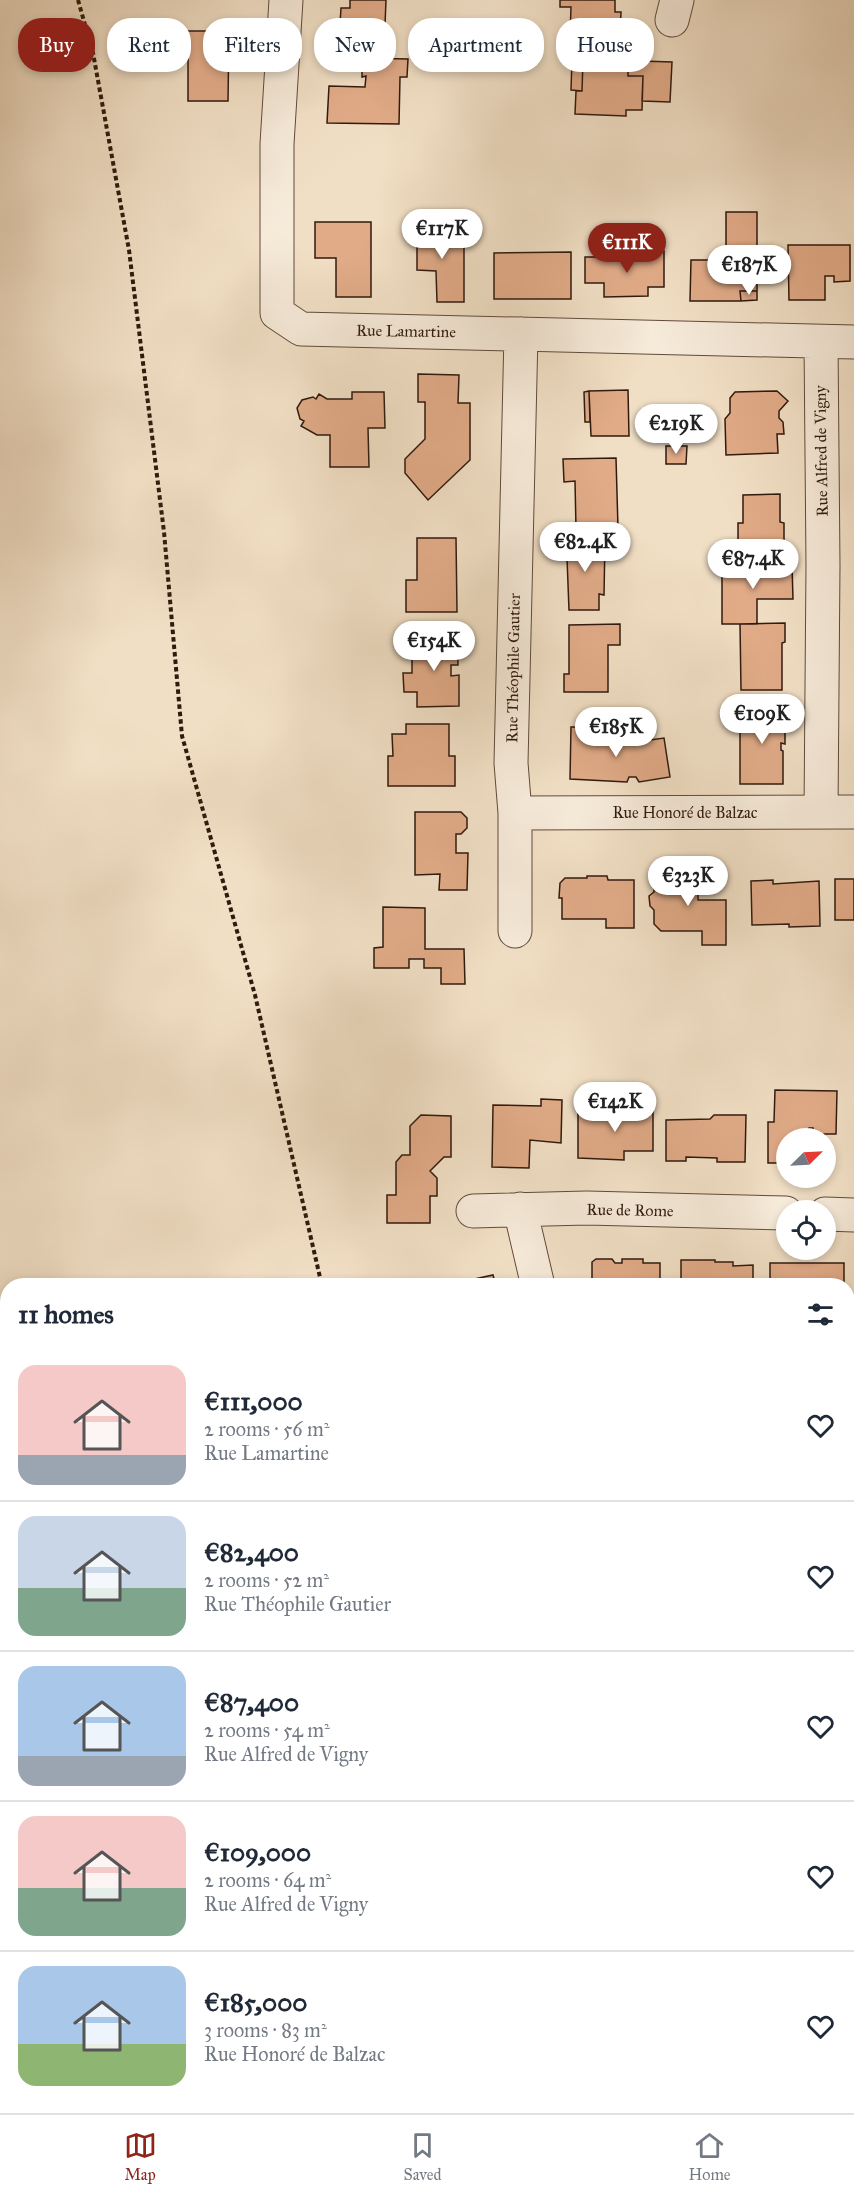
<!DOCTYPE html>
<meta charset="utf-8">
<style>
:root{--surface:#fff;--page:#f2f2f3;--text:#1f2937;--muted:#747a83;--line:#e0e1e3;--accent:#8f2418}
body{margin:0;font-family:"IM FELL Great Primer",serif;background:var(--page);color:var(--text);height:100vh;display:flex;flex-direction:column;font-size:22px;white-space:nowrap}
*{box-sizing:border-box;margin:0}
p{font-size:20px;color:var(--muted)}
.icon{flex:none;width:33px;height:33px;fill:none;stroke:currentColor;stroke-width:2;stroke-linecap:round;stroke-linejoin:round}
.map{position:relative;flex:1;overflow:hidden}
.side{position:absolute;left:0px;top:1278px;width:855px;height:836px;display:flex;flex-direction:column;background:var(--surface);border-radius:24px 24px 0 0;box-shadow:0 3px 9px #0003}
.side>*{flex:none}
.banner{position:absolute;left:18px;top:18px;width:819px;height:54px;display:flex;gap:12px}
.needle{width:39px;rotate:66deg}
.controls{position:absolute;left:776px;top:1128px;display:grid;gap:12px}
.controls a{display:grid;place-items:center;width:60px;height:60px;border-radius:50%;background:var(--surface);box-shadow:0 3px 9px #0003;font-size:30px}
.price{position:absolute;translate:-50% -51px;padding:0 14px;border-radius:21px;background:#fff;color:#222;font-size:20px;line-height:39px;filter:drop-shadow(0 2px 3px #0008)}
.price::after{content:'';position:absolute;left:50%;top:36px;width:18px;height:14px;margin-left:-9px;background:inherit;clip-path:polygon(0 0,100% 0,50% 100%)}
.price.active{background:var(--accent);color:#fff}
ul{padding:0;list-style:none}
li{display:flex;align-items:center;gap:18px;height:150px;padding:0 18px}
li+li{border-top:2px solid var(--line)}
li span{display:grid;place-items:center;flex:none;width:168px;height:120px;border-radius:18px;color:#555}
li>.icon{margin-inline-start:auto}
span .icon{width:72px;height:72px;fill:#fffc;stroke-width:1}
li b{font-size:26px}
h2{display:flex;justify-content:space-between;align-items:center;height:72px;padding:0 18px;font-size:26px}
.tag{padding:0 21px;border-radius:24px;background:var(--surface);box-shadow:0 3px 9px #0003;font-size:21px;line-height:54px}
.tag.active{background:var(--accent);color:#fff}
.menu{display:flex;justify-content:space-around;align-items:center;height:84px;border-top:2px solid var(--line);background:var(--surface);font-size:16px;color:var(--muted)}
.menu a{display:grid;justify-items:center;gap:3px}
.menu .active{color:var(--accent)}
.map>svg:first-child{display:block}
.building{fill:#e1ab88;stroke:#301a0e;stroke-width:1.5}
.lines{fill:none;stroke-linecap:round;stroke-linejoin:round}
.minor-casing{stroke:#604b3c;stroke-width:35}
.path{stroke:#301a0e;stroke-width:4;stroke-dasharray:4.5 3;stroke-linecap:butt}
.minor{stroke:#f6ead9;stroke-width:33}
.labels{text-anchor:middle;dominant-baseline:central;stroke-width:4.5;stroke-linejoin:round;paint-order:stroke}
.street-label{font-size:16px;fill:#301a0e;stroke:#f6ead9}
</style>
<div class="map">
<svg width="854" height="2113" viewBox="0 0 854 2113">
<rect width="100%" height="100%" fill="#f1dfc5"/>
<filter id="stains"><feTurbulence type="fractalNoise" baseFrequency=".00333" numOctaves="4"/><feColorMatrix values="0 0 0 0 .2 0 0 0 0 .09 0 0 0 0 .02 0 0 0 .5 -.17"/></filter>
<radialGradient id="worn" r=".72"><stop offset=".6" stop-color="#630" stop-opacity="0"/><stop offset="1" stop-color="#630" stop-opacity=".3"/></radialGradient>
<path class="building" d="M350 0H386L385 25 340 24 341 8H350Z
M560 0H615V12H621L620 37 570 36 571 7H560Z
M180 31H229L228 101H188V54H180Z
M572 36 601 37V57L609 58V63L628 64V76H643L642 110H626V116L575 114 576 91H582L583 60 572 59Z
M362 58 408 59 407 77H400L399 124 327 123 329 86 365 87 366 76 362 77Z
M572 59 583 60 582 91 571 90Z
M609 60 672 62 670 102 642 101 643 76H628V64L609 63Z
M726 212H757V291H740L741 301H690L691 260H726Z
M417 218H437L438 237H464V302H437L436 271 417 270Z
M315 222H371V297H336V258H315Z
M788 245H850V281L834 282V276H825V300H789Z
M646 251H664V287H648V296L604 297V283H585V257H646Z
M571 252V299H494V253Z
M740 291H757V300L741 301Z
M418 374 459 375 458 403H470V460L428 500 405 473V459L425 439V402H418Z
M628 390 629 436H591L589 391Z
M589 391 590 422H585L584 392Z
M777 391 788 401 779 411V418L783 422 784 434H777L778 453 726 455 725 419 730 413V398L735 392Z
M352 392H384L385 428H368L369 467H330V435H317L301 426 304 421 300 419 297 408 302 400 313 397 316 399 319 394 327 399H352Z
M686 413V434L667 435V414Z
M666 446H687L686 464H666Z
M616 458 618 528 576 529 575 481 564 482 563 459Z
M780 494V522L784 523V540H738V523H743V495Z
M417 538H456L457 612H406V580H417Z
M605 540 604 595 599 594V610H569L567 558H564L563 541Z
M792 565 793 599H757V624H722V566Z
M785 623V642L782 643V690H741L740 624Z
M620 624V645H608V692H564V674H569V625Z
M416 636H457L458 665H451V676L459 675V706L417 707V692H404L403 673H412V654H416Z
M740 707H785V744L781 743V750L783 751V784H740Z
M406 724H449V756H455V786H388V756H393L392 734H406Z
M571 727H601V742H635L664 738 670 777 639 782 636 777H629L627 782 570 779Z
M415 812H461L467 818V828L461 834H456V853H468L467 890H439L440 874 415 875Z
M702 870 703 887 698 892V900H726V945H702V931H661L654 924V910L650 906 649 896 654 892V877L661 871Z
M587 876H607L608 880H634V928H606V919H562V898H559L560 883 565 878H587Z
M835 879H854V920H835Z
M773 880V884L819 881 820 926 789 927V924L752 925 751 881Z
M383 907 425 908V949H464L465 984H441V968H424V959H409V968H374V948L383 947Z
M775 1090 837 1091 836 1134H813V1128H809L804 1132V1138H786V1163H768V1122H774Z
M541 1099 562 1100 561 1143 530 1140 529 1168 492 1167 493 1105 541 1106Z
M623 1108H653V1151H624V1160L578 1158V1114H583L586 1109H598L600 1115H623Z
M421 1115 451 1116V1157H444L430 1171 437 1178V1196H430V1223H387V1195H396V1162L402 1155H410V1126Z
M714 1115H746L745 1162H717V1158L686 1157V1161H666V1120L710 1119Z
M596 1259H612L615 1263H622V1259H643V1263H660V1286H595V1280H592V1262Z
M681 1260H715V1262H733V1266L753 1265V1286H681Z
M770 1263H844V1286H770Z
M493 1275 496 1286H456V1283Z
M848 1386H854V1414H848Z
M848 1500H854V1547H848V1532H851L852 1525H848Z
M848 1570H854V1590L848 1589Z
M848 1761H854V1808H848Z
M848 1892H854V1924H848Z"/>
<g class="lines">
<g class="minor-casing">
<path id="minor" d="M286 0 277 144V313L301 329 854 342
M672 20 677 0
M821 812 823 565 821 342
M515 813 854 812
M515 931V813L511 763 521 334
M520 1209 538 1286
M473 1211 587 1208 786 1213
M825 1214 854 1215
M848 1470H854
M848 1693 854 1705
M848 1855H854
M848 2102H854"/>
</g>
<path class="path" d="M78 0 93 53 129 250 164 532 182 736 255 995 322 1286
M671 2106 675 2113
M792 2113 798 2106"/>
<use href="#minor" class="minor"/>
</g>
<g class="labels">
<g class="street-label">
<text transform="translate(406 331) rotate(1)">Rue Lamartine</text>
<text transform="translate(821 451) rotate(-91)">Rue Alfred de Vigny</text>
<text transform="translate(513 668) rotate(-89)">Rue Théophile Gautier</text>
<text x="685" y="812">Rue Honoré de Balzac</text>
<text transform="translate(630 1210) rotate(1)">Rue de Rome</text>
</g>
</g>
<rect width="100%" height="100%" filter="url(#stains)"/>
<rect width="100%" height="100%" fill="url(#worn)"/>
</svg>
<div class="controls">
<a><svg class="needle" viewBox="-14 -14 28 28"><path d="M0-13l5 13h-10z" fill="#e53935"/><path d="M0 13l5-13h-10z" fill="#747a83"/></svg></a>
<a><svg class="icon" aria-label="locate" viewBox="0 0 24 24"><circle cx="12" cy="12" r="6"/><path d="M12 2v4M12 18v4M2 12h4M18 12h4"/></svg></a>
</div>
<b class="price" style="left:442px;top:260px">€117K</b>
<b class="price active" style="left:627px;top:274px">€111K</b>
<b class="price" style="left:749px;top:296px">€187K</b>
<b class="price" style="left:676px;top:455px">€219K</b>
<b class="price" style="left:585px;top:573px">€82.4K</b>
<b class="price" style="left:753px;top:590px">€87.4K</b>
<b class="price" style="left:434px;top:672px">€154K</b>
<b class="price" style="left:762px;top:745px">€109K</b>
<b class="price" style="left:616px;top:758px">€185K</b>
<b class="price" style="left:688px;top:907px">€323K</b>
<b class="price" style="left:615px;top:1133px">€142K</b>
<div class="banner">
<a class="tag active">Buy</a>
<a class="tag">Rent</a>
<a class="tag">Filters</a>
<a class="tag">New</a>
<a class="tag">Apartment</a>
<a class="tag">House</a>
</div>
<section class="side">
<h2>11 homes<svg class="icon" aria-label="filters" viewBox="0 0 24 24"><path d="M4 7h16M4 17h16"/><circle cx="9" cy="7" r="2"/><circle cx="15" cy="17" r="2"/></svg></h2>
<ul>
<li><span style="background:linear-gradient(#f6c9c9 75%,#9aa5b1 0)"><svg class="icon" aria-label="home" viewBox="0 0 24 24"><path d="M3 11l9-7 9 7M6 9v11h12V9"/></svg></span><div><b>€111,000</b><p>2 rooms · 56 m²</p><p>Rue Lamartine</p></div><svg class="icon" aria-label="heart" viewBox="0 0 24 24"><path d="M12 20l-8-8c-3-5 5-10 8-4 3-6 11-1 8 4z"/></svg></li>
<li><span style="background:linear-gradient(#c9d6e8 60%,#7fa58c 0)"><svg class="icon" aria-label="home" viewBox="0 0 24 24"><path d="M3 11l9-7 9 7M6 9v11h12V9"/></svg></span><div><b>€82,400</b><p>2 rooms · 52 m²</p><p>Rue Théophile Gautier</p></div><svg class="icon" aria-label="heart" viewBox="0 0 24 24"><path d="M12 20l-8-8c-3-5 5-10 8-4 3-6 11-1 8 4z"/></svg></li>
<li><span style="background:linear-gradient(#a9c7e8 75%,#9aa5b1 0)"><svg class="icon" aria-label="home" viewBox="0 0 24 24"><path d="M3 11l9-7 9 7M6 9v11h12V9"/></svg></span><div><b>€87,400</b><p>2 rooms · 54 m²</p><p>Rue Alfred de Vigny</p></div><svg class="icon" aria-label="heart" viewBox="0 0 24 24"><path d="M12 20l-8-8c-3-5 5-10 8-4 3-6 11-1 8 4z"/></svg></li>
<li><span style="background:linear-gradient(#f6c9c9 60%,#7fa58c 0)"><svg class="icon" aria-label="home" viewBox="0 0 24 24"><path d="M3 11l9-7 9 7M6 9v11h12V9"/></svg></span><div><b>€109,000</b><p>2 rooms · 64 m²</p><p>Rue Alfred de Vigny</p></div><svg class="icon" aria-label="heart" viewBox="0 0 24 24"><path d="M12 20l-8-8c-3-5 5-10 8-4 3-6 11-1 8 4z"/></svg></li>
<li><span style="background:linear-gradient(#a9c7e8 65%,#8fb573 0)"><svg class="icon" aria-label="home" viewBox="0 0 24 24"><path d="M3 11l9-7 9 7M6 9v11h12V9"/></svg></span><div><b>€185,000</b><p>3 rooms · 83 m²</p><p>Rue Honoré de Balzac</p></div><svg class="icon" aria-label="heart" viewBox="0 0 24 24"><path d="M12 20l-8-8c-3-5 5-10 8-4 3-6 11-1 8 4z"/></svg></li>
</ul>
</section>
</div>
<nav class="menu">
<a class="active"><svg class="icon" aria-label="map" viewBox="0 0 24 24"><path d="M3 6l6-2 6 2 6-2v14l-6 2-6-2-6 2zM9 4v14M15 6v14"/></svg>Map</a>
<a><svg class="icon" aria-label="saved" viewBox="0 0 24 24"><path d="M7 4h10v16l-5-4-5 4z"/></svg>Saved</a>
<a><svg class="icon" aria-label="home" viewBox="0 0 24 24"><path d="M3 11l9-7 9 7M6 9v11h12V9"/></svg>Home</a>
</nav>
